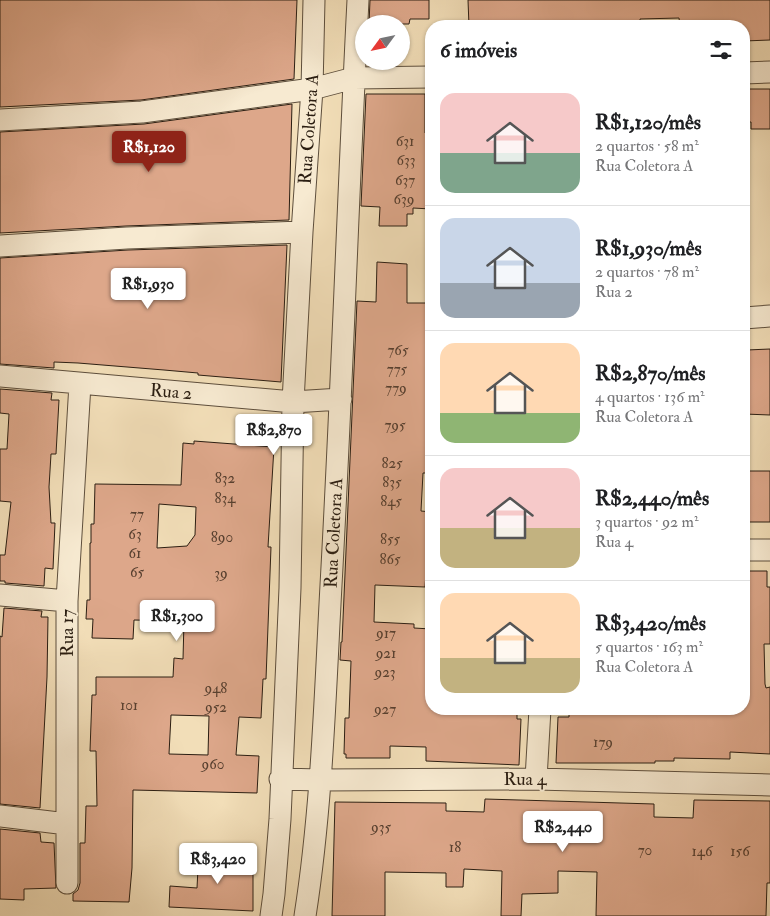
<!DOCTYPE html>
<html lang="pt">
<meta charset="utf-8">
<style>
:root{--surface:#fff;--page:#f2f2f2;--text:#202124;--muted:#757577;--line:#e0e0e0;--accent:#8f2418}
body{margin:0;font-family:"IM FELL Double Pica",serif;background:var(--page);color:var(--text);height:100vh;display:flex;flex-direction:column;font-size:19px;white-space:nowrap}
*{box-sizing:border-box;margin:0}
p{font-size:16px;color:var(--muted)}
.icon{flex:none;width:28px;height:28px;fill:none;stroke:currentColor;stroke-width:2;stroke-linecap:round;stroke-linejoin:round}
.map{position:relative;flex:1;overflow:hidden}
.panel{position:absolute;left:425px;top:20px;width:325px;height:695px;display:flex;flex-direction:column;background:var(--surface);border-radius:20px;box-shadow:0 1px 4px #0004}
.panel>*{flex:none}
.needle{width:32px;rotate:237deg}
.controls{position:absolute;left:355px;top:15px;display:grid;gap:10px}
.controls a{display:grid;place-items:center;width:55px;height:55px;border-radius:50%;background:var(--surface);box-shadow:0 1px 4px #0004;font-size:25px}
.price{position:absolute;translate:-50% -42px;padding:0 11px;border-radius:5px;background:#fff;color:#222;font-size:16px;line-height:32px;filter:drop-shadow(0 1px 2px #0008)}
.price::after{content:'';position:absolute;left:50%;top:30px;width:15px;height:11px;margin-left:-8px;background:inherit;clip-path:polygon(0 0,100% 0,50% 100%)}
.price.current{background:var(--accent);color:#fff}
ul{padding:0;list-style:none}
li{display:flex;align-items:center;gap:15px;height:125px;padding:0 15px}
li+li{border-top:1px solid var(--line)}
li span{display:grid;place-items:center;flex:none;width:140px;height:100px;border-radius:15px;color:#555}
li>.icon{margin-inline-start:auto}
span .icon{width:60px;height:60px;fill:#fffc;stroke-width:1}
li b{font-size:21px}
h2{display:flex;justify-content:space-between;align-items:center;height:60px;padding:0 15px;font-size:21px}
.map>svg:first-child{display:block}
.building{fill:#dda78a;stroke:#2b1e12;fill-rule:evenodd}
.lines{fill:none;stroke-linecap:round;stroke-linejoin:round}
.street-casing{stroke:#5d4e3c;stroke-width:23}
.street{stroke:#f7ead1;stroke-width:21}
.labels{text-anchor:middle;dominant-baseline:central;stroke-width:4;stroke-linejoin:round;paint-order:stroke}
.number-label{font-size:15px;fill:#584030}
.street-label{font-size:18px;fill:#2b1e12;stroke:#f7ead1}
</style>
<div class="map">
<svg width="770" height="916" viewBox="0 0 770 916">
<rect width="100%" height="100%" fill="#f2deb8"/>
<filter id="stains"><feTurbulence type="fractalNoise" baseFrequency=".004" numOctaves="4"/><feColorMatrix values="0 0 0 0 .2 0 0 0 0 .09 0 0 0 0 .02 0 0 0 .5 -.17"/></filter>
<radialGradient id="worn" r=".72"><stop offset=".6" stop-color="#630" stop-opacity="0"/><stop offset="1" stop-color="#630" stop-opacity=".3"/></radialGradient>
<path class="building" d="M0 0H297L294 79 141 100 0 107Z
M370 0H429V19H410L409 24H369Z
M468 0H770V40L744 41V26H680L679 18 640 19V26H469Z
M744 89H770V129H751V122H744Z
M366 94H425V133H431V209L413 208V214H407V226H379L380 207 361 206Z
M292 104 289 220 126 226 0 233V132L144 124Z
M287 245 281 382 198 375V373L164 370 78 363 54 362V368L0 364V258L128 250Z
M377 262 407 264V303H431L430 455H428V473H423L421 511 431 512V532H429L425 587 375 585 374 622 414 624V628L431 629V709H517V719H521L519 765 426 761V747L390 746V758H346V754H344L345 718H349L351 661 340 660 341 642H342L357 301 376 302Z
M770 349V415L744 414V385H747V350Z
M0 389 52 393 51 400H59L56 454H51L49 487 51 523H55L53 569 45 568 44 586 5 583V581H0V555H5L11 502 0 501V449H7L9 414 0 413Z
M194 441 274 447 268 547H271L266 679H263L261 718 239 717 236 755 259 756 257 793 133 790 132 868 129 902 73 901V894L78 890 80 883V843H85L86 806H97L96 751H90L92 695H96V677H173L174 658 183 659 184 621 134 620 133 639 92 638 93 619H86L87 600H90V543H91V524H94L95 484 181 485 183 443 194 444ZM159 504 196 507 195 535 187 546 157 548ZM171 715 209 716 208 755 169 754Z
M744 471H770V522H744Z
M744 571H767V587H770V644H764L765 684 766 688 770 687V754L730 752V759L674 758V761H655V763H556L558 717H569V709H744Z
M4 608 42 611 41 617H48L47 677 40 808 0 804V636L2 637Z
M485 799 654 804V817L693 818 694 800 770 801V883H767L766 916H596L597 872 558 871V893L522 894 521 916H501L502 871 464 869 463 887H446V873L385 872V916H332L335 802 446 803V811L484 812Z
M0 829 40 833 41 842 54 843 56 888 24 889V900L0 899Z
M207 850 243 851V869H253V911L169 907 170 886 197 888 198 868H207Z"/>
<g class="lines">
<g class="street-casing">
<path id="street" d="M744 73 770 72
M0 120 142 112 312 89 354 78 431 77
M0 246 127 238 302 232
M744 318 770 316
M0 376 293 402 341 399
M744 550H770
M0 595 67 601
M280 779 320 780 536 779 770 785
M536 779 540 709
M0 816 67 824
M67 883V601L80 384
M271 916 274 894 280 819 290 588 293 402 302 232 312 89 314 0
M305 916C322 807 325 696 331 585 342 390 348 195 358 0"/>
</g>
<use href="#street" class="street"/>
</g>
<g class="labels">
<g class="number-label">
<text x="405" y="141">631</text>
<text x="406" y="160">633</text>
<text x="405" y="180">637</text>
<text x="404" y="199">639</text>
<text x="398" y="350">765</text>
<text x="397" y="369">775</text>
<text x="396" y="388">779</text>
<text x="395" y="425">795</text>
<text x="392" y="463">825</text>
<text x="225" y="478">832</text>
<text x="392" y="482">835</text>
<text x="225" y="498">834</text>
<text x="391" y="501">845</text>
<text x="137" y="514">77</text>
<text x="135" y="534">63</text>
<text x="222" y="537">890</text>
<text x="390" y="539">855</text>
<text x="135" y="553">61</text>
<text x="390" y="559">865</text>
<text x="137" y="572">65</text>
<text x="221" y="573">39</text>
<text x="386" y="633">917</text>
<text x="386" y="653">921</text>
<text x="385" y="672">923</text>
<text x="216" y="688">948</text>
<text x="129" y="705">101</text>
<text x="216" y="707">952</text>
<text x="385" y="709">927</text>
<text x="603" y="742">179</text>
<text x="213" y="764">960</text>
<text x="381" y="827">935</text>
<text x="455" y="847">18</text>
<text x="645" y="850">70</text>
<text x="702" y="851">146</text>
<text x="740" y="851">156</text>
</g>
<g class="street-label">
<text transform="translate(309 129) rotate(-86)">Rua Coletora A</text>
<text transform="translate(171 392) rotate(5)">Rua 2</text>
<text transform="translate(334 533) rotate(-87)">Rua Coletora A</text>
<text transform="translate(67 633) rotate(-90)">Rua 17</text>
<text x="525" y="779">Rua 4</text>
</g>
</g>
<rect width="100%" height="100%" filter="url(#stains)"/>
<rect width="100%" height="100%" fill="url(#worn)"/>
</svg>
<div class="controls">
<a><svg class="needle" viewBox="-14 -14 28 28"><path d="M0-13l5 13h-10z" fill="#e53935"/><path d="M0 13l5-13h-10z" fill="#757577"/></svg></a>
</div>
<b class="price current" style="left:149px;top:173px">R$1,120</b>
<b class="price" style="left:148px;top:310px">R$1,930</b>
<b class="price" style="left:274px;top:456px">R$2,870</b>
<b class="price" style="left:177px;top:642px">R$1,300</b>
<b class="price" style="left:563px;top:853px">R$2,440</b>
<b class="price" style="left:218px;top:885px">R$3,420</b>
<section class="panel">
<h2>6 imóveis<svg class="icon" aria-label="filters" viewBox="0 0 24 24"><path d="M4 7h16M4 17h16"/><circle cx="9" cy="7" r="2"/><circle cx="15" cy="17" r="2"/></svg></h2>
<ul>
<li><span style="background:linear-gradient(#f6c9c9 60%,#7fa58c 0)"><svg class="icon" aria-label="home" viewBox="0 0 24 24"><path d="M3 11l9-7 9 7M6 9v11h12V9"/></svg></span><div><b>R$1,120/mês</b><p>2 quartos · 58 m²</p><p>Rua Coletora A</p></div></li>
<li><span style="background:linear-gradient(#c9d6e8 65%,#9aa5b1 0)"><svg class="icon" aria-label="home" viewBox="0 0 24 24"><path d="M3 11l9-7 9 7M6 9v11h12V9"/></svg></span><div><b>R$1,930/mês</b><p>2 quartos · 78 m²</p><p>Rua 2</p></div></li>
<li><span style="background:linear-gradient(#ffd9b3 70%,#8fb573 0)"><svg class="icon" aria-label="home" viewBox="0 0 24 24"><path d="M3 11l9-7 9 7M6 9v11h12V9"/></svg></span><div><b>R$2,870/mês</b><p>4 quartos · 136 m²</p><p>Rua Coletora A</p></div></li>
<li><span style="background:linear-gradient(#f6c9c9 60%,#c2b280 0)"><svg class="icon" aria-label="home" viewBox="0 0 24 24"><path d="M3 11l9-7 9 7M6 9v11h12V9"/></svg></span><div><b>R$2,440/mês</b><p>3 quartos · 92 m²</p><p>Rua 4</p></div></li>
<li><span style="background:linear-gradient(#ffd9b3 65%,#c2b280 0)"><svg class="icon" aria-label="home" viewBox="0 0 24 24"><path d="M3 11l9-7 9 7M6 9v11h12V9"/></svg></span><div><b>R$3,420/mês</b><p>5 quartos · 163 m²</p><p>Rua Coletora A</p></div></li>
</ul>
</section>
</div>
